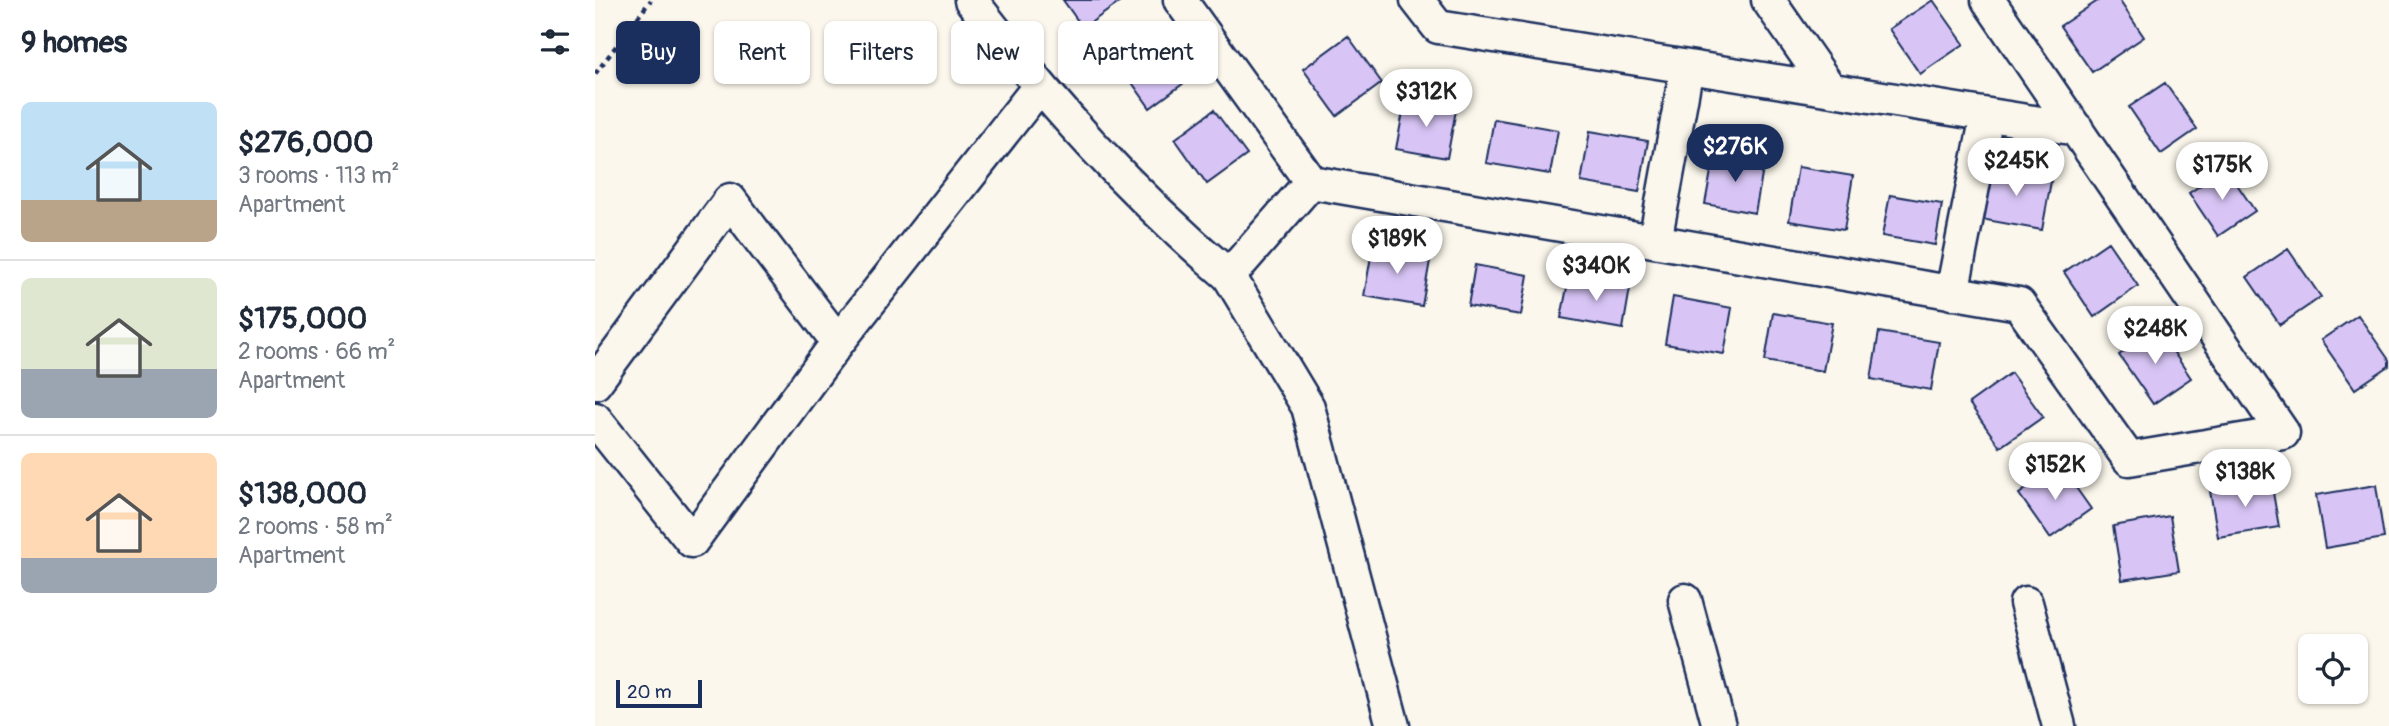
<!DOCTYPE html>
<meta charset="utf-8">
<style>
:root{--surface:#fff;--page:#f2f2f3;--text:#1f2937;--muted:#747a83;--line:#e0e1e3;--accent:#1b2f5e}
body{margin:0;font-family:Pangolin,sans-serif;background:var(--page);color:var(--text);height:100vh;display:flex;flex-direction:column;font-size:26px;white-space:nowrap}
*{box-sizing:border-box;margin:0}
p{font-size:23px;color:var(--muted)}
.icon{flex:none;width:38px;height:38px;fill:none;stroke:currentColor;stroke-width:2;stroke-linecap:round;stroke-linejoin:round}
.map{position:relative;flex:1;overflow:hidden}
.panel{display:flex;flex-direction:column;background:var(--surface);width:595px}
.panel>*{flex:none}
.top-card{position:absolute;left:21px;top:21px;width:665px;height:63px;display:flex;gap:14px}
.fabs{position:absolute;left:1703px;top:634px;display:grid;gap:14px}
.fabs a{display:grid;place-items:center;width:70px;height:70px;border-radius:10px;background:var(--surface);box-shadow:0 2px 5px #0004;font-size:35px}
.scale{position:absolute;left:21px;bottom:18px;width:86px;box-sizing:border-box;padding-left:7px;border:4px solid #1b2f5e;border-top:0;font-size:19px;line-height:24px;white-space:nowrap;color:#1b2f5e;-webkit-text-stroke:5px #fbf7ec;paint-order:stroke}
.price{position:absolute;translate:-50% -60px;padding:0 16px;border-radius:24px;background:#fff;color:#222;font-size:23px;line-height:46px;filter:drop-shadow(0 2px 4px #0008)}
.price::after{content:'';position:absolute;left:50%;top:42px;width:21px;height:16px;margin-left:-10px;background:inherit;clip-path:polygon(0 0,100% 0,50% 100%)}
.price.on{background:var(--accent);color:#fff}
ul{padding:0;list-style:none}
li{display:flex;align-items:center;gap:21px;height:175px;padding:0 21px}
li+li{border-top:2px solid var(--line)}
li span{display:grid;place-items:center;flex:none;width:196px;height:140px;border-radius:10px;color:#555}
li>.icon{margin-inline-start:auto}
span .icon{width:84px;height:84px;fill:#fffc;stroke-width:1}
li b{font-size:30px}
h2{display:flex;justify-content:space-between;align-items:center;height:84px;padding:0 21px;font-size:30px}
.pill{padding:0 24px;border-radius:10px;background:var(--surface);box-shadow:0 2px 5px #0004;font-size:24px;line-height:63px}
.pill.on{background:var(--accent);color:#fff}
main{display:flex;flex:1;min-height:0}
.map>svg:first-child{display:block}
.building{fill:#d8c5f6;stroke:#1b2f5e;stroke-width:2}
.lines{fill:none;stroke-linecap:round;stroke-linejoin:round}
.minor-casing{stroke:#1b2f5e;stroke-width:37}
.path{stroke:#1b2f5e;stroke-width:4.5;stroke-dasharray:5 5;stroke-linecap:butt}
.minor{stroke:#fbf7ec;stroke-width:32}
</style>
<main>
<section class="panel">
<h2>9 homes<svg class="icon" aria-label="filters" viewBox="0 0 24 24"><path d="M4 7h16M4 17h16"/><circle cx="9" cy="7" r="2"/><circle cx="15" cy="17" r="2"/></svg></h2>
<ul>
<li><span style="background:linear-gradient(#bfe0f5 70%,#b9a48a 0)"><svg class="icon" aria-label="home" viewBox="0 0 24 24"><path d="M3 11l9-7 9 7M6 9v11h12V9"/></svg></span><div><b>$276,000</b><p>3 rooms · 113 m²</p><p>Apartment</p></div></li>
<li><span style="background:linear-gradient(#dfe7d0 65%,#9aa5b1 0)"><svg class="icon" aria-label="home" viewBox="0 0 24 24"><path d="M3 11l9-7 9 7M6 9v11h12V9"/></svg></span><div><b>$175,000</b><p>2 rooms · 66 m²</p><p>Apartment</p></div></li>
<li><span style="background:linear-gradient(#ffd9b3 75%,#9aa5b1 0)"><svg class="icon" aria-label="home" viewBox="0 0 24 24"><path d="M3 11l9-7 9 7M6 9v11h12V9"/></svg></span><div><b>$138,000</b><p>2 rooms · 58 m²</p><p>Apartment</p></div></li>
</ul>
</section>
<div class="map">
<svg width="1794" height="726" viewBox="0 0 1794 726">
<rect width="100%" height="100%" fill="#fbf7ec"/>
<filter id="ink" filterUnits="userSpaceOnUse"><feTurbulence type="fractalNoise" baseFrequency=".0143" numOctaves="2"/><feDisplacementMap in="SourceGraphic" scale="14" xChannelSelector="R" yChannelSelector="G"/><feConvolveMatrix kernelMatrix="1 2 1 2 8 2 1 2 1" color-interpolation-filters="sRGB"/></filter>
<g filter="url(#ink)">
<path class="building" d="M468 0H528L488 28Z
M1338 0 1369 44 1325 74 1294 29Z
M1504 0H1524L1549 37 1497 72 1465 26Z
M559 32 593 80 555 108 521 60Z
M753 36 787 83 742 116 708 69Z
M1570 83 1602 129 1566 154 1534 107Z
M810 101 861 110 852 158 801 149Z
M619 110 652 155 612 184 580 139Z
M899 119 963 130 955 174 891 163Z
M995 131 1053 141 1044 192 986 182Z
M1119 155 1169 164 1160 213 1110 204Z
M1396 165 1457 176 1447 230 1386 219Z
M1203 167 1258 176 1249 230 1194 221Z
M1631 168 1660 211 1623 236 1594 193Z
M1295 195 1347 204 1340 245 1287 236Z
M1513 242 1543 286 1499 317 1469 272Z
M778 245 836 255 827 306 769 296Z
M1693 249 1726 297 1685 325 1652 277Z
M880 265 933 275 926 315 873 306Z
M974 277 1035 288 1028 329 966 318Z
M1078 297 1137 308 1129 354 1070 344Z
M1178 313 1237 323 1228 371 1170 361Z
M1763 315 1794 360V366L1760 389 1726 340Z
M1563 329 1596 378 1558 404 1524 355Z
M1284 332 1344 342 1336 390 1276 379Z
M1416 373 1448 417 1405 447 1374 403Z
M1465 465 1496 509 1455 538 1424 494Z
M1676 481 1684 527 1623 537 1615 491Z
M1781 485 1789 538 1730 548 1721 495Z
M1575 516 1584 571 1527 580 1518 526Z"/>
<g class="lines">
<g class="minor-casing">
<path id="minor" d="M376 0C456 104 533 190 634 276
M585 0 716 182 1424 304 1534 459 1688 433 1393 0
M822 0 843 27 1482 129
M1173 0 1235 89
M716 182 634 276 713 407 798 726
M1060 241 1092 67
M1357 293 1392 115
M0 383 135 200 243 342
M0 419 97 541 243 342 443 88
M1090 600 1124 726
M1431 603 1464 726"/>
</g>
<path class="path" d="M0 74 56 0"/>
<use href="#minor" class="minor"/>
</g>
</g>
</svg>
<div class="fabs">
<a><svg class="icon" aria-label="locate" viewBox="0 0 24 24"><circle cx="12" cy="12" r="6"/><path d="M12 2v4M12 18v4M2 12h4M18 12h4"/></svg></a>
</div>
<div class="scale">20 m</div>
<b class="price" style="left:831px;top:129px">$312K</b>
<b class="price on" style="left:1140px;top:184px">$276K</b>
<b class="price" style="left:1421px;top:198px">$245K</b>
<b class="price" style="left:1627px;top:202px">$175K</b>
<b class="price" style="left:802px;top:276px">$189K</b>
<b class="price" style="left:1001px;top:303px">$340K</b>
<b class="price" style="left:1560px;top:366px">$248K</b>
<b class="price" style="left:1460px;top:502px">$152K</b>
<b class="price" style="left:1650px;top:509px">$138K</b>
<div class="top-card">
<a class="pill on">Buy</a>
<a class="pill">Rent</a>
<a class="pill">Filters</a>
<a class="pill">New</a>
<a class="pill">Apartment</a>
</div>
</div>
</main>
